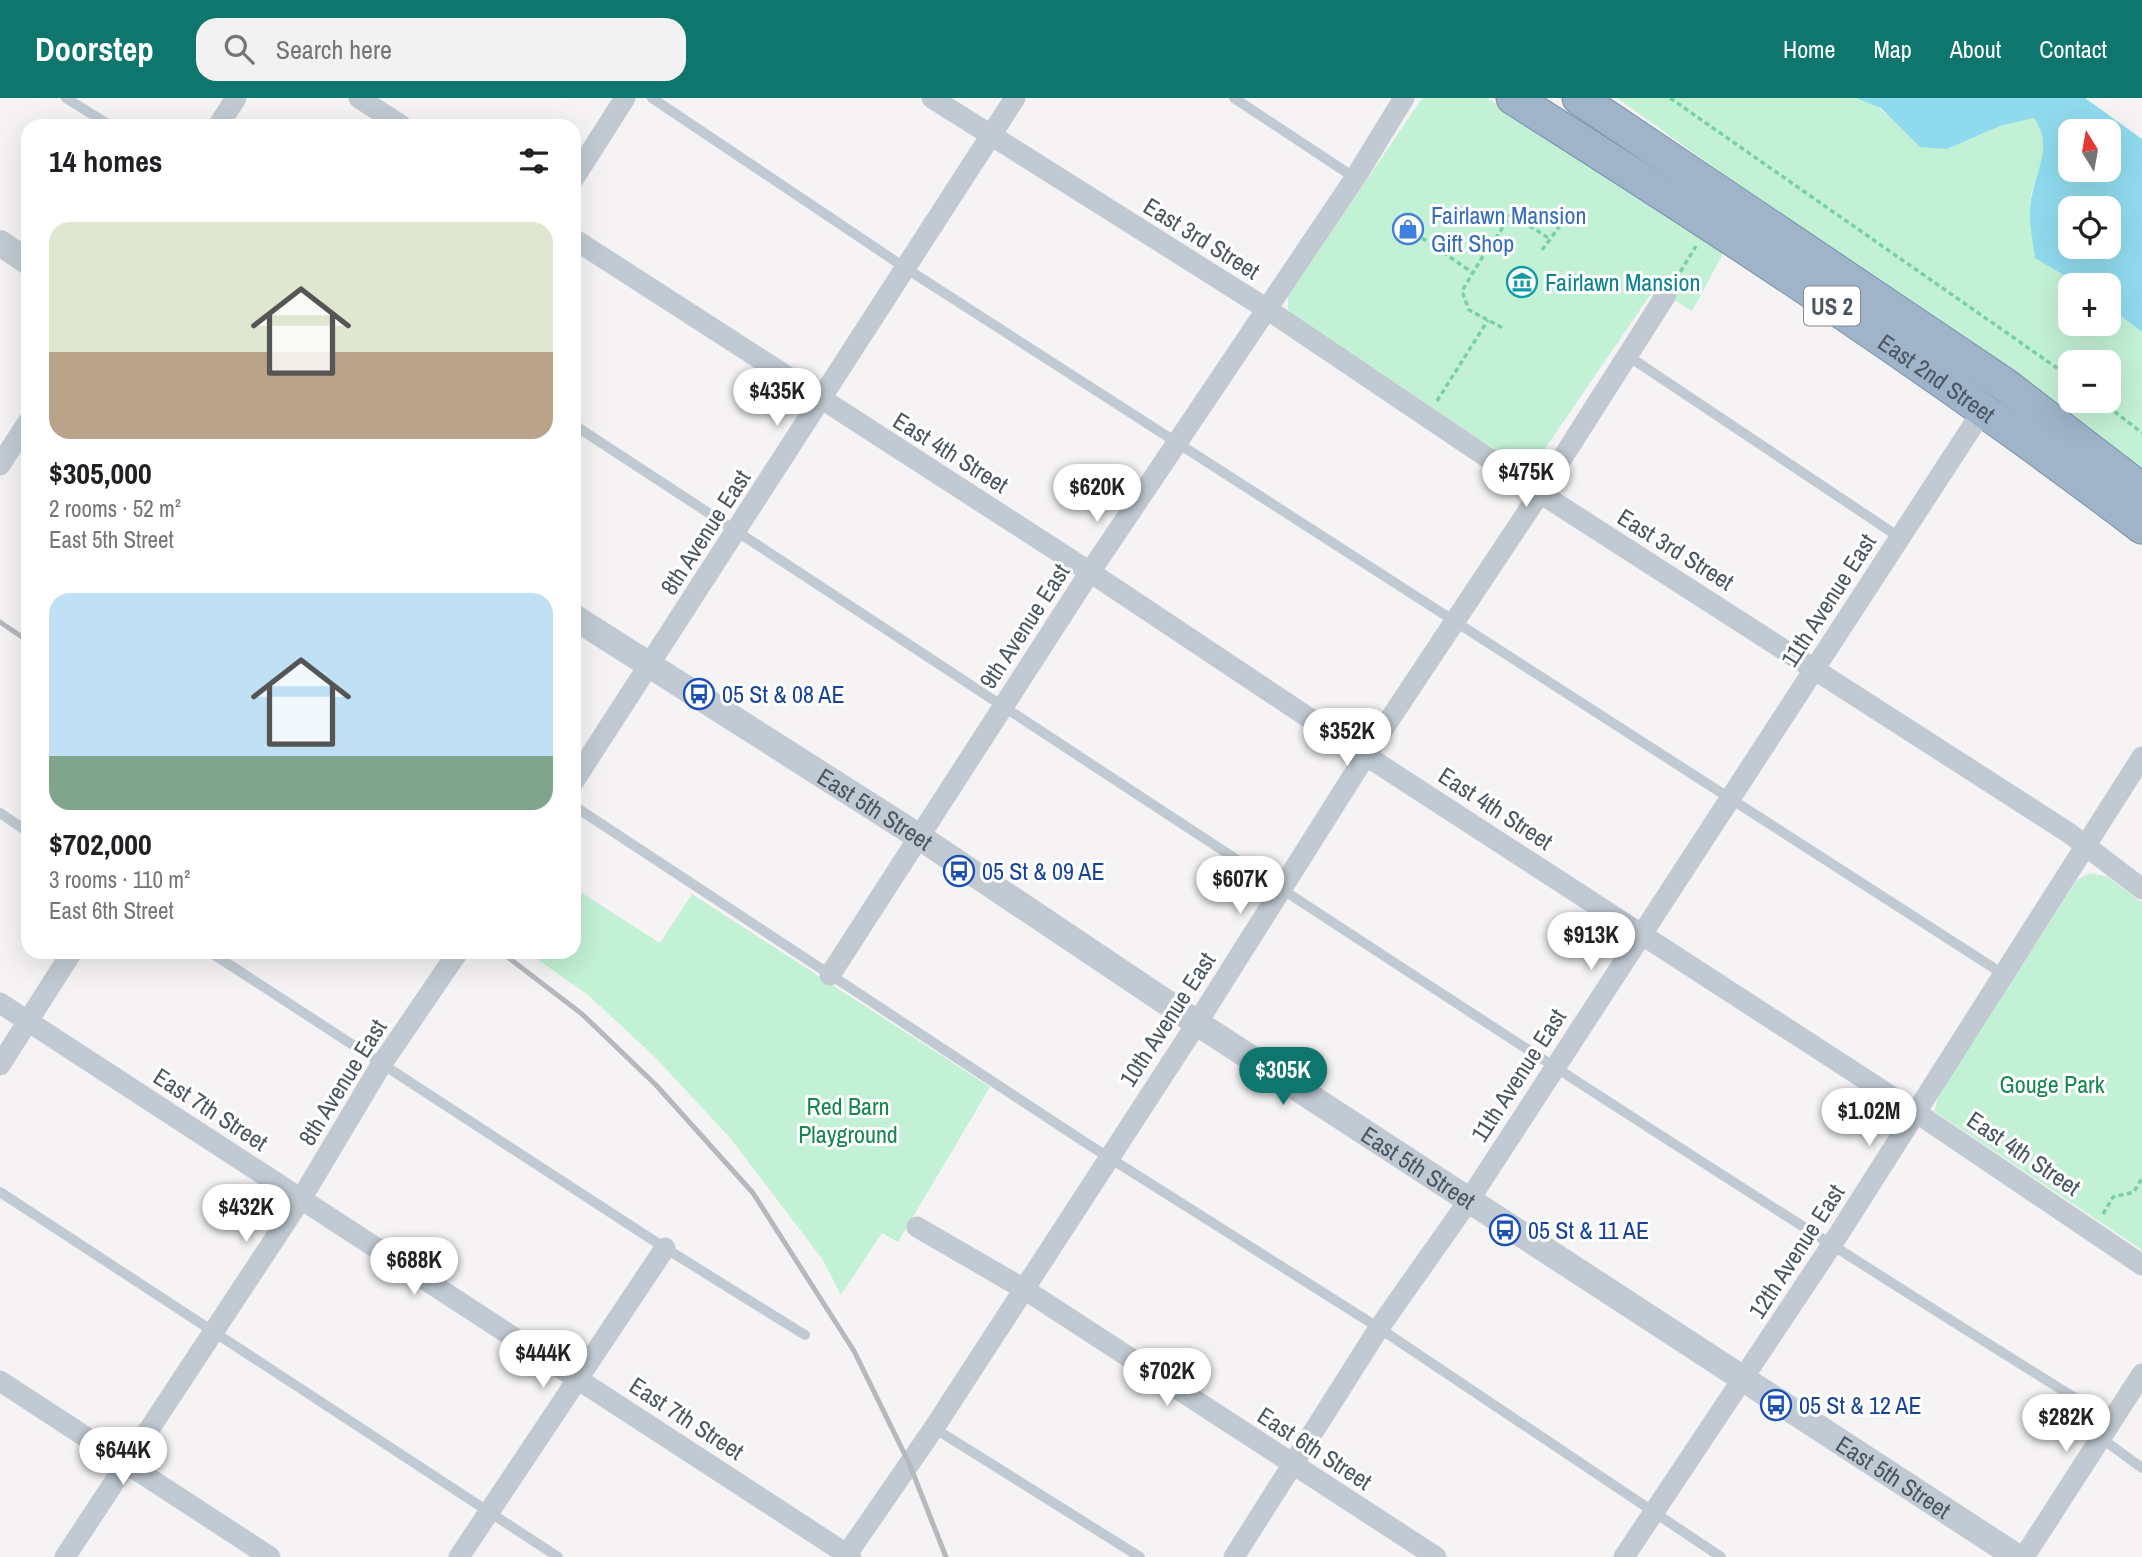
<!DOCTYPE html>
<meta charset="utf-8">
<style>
:root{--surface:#fff;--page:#f2f2f2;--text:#202124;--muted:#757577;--accent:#0f766e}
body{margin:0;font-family:"Archivo Narrow",sans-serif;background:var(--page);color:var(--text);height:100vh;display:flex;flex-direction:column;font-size:26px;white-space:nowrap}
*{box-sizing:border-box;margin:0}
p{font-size:23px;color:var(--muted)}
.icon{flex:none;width:38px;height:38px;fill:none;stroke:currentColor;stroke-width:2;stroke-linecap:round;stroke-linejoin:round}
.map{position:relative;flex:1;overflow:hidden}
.sheet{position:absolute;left:21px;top:21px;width:560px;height:840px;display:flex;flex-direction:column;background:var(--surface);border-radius:21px;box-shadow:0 7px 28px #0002}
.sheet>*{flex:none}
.needle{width:46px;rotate:349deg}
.tools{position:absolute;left:2058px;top:21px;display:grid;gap:14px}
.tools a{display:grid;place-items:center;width:63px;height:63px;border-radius:14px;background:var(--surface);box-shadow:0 7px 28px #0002;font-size:35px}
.price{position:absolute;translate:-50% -60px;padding:0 16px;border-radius:24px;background:#fff;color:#222;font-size:23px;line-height:46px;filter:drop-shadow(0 2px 4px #0008)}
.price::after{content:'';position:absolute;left:50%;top:42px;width:21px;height:16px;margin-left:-10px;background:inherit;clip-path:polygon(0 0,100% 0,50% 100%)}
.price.on{background:var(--accent);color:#fff}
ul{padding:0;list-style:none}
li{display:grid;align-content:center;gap:14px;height:371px;padding:0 28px}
li span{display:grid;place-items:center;height:217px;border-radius:21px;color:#555}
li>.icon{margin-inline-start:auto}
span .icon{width:126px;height:126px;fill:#fffc;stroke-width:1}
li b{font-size:30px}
h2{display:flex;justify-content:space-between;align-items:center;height:84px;padding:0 28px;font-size:30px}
header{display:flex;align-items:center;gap:42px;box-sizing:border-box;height:98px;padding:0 35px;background:var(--accent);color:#fff}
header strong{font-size:33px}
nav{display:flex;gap:38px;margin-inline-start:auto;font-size:24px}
.search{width:490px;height:63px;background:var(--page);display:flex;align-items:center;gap:18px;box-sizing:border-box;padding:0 24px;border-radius:21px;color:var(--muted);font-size:26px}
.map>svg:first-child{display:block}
.green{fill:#c3f1d5;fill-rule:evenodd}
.water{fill:#90daee;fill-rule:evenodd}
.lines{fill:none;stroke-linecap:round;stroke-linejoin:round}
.trunk-casing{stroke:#7690ad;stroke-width:35}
.path{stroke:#7ad0a6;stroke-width:3.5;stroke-dasharray:5 3.5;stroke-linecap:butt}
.service{stroke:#c1cad2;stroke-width:10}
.minor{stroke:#c1cad2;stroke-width:21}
.tertiary{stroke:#c1cad2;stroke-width:26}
.trunk{stroke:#9fb4c9;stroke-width:33}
.rail{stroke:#b5b8bd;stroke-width:5}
.labels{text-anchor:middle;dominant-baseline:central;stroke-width:6;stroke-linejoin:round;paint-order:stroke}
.shield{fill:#fff;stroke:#808990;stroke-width:2}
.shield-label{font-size:23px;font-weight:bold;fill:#4a5661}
.shop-label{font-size:24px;fill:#366cbe;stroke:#fff;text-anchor:start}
.street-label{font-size:24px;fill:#4a5661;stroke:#fff}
.culture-label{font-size:24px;fill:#0d838f;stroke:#fff;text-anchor:start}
.transit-label{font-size:24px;fill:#164399;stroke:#fff;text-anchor:start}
.park-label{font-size:24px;fill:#17864f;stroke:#fff}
</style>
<header>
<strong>Doorstep</strong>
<div class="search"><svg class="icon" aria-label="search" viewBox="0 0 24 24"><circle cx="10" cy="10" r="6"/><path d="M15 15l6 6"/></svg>Search here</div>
<nav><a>Home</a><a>Map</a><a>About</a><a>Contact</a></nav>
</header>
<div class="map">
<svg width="2142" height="1459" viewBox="0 0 2142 1459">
<rect width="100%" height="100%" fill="#f5f3f3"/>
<path class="green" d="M1422 0H1487L1724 154 1692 213 1655 190 1529 374 1294 219 1288 211V198Z
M1617 0H1856L1873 5 1894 22 1947 51 2000 28 2034 20C2060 56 2028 79 2030 111 2032 128 2041 155 2050 169L2080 187H2070V226H2109V209L2142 234V376ZM2070 264H2109V303H2070Z
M2090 775 2108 779 2142 805V1152L1934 1013 1940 994 2077 782Z
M574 790 660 845 692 796 990 989 898 1144 882 1135 841 1197 823 1162 731 1041 654 958 588 897 527 854H574Z"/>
<path class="water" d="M1856 0H2085L2142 41V234L2109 209V187H2080L2035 160C2033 144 2029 126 2030 110 2032 78 2056 50 2034 20L2000 28 1947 51 1920 49 1881 10ZM2070 33H2109V72H2070ZM2070 110H2109V149H2070Z"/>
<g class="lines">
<g class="trunk-casing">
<g id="trunk">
<path id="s2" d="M1513 0C1728 136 1940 275 2142 429"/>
<path d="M1579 0 2004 286 2142 392"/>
</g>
</g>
<path class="path" d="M1670 0 2070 279
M1422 140 1473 175
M1491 148 1511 116 1550 141
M1542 152 1565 121
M1483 158 1462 193 1469 212 1503 230
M1676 181 1696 148
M1437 303 1488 222
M2101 303 2142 335
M2103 1116 2113 1099 2134 1094 2142 1080"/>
<path class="service" d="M66 0 111 28
M652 0 907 171 2003 876
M1234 0 1355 80
M1628 258 1899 439
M574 327C1086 661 1593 1001 2112 1323
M574 708 1086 1045 1379 1230 1721 1459
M0 715 28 734
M210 854 665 1150 805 1237
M0 1094 558 1459
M934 1330 1140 1459
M2101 1340 2142 1370"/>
<path class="minor" d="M359 0 402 28
M932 0 1267 211 1540 395 2069 735 2142 791
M218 28 236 0
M574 80 625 0
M574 141 1090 474 1348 646 1917 1015 2142 1167
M0 367 28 324
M574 683 1015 0
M830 877 1090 474 1355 80 1404 0
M0 905 851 1459
M0 967 72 854
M917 1129 1024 1191 1436 1459
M0 1283 270 1459
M65 1459 301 1101 381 967 458 854
M459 1459 665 1150
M845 1459 934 1330 1197 925 1366 657 1540 395 1666 197
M1234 1459 1379 1230 1469 1102 1983 312
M1624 1459 1831 1148 2142 659
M2024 1459 2142 1276"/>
<g class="tertiary">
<path d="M0 145 28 164"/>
<path id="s1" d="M574 519 918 738 1197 925 2017 1459"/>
</g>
<use href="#trunk" class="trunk"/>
<path class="rail" d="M0 524 28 543
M501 854 582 916 656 987 753 1095 854 1253 909 1365 946 1459"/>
</g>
<defs>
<g id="shop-ring" transform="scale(1.575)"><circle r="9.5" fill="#fff" stroke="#3f7fe0" stroke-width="1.5"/><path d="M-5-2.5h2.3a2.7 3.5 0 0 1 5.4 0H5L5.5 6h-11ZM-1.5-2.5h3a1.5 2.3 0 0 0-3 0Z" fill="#3f7fe0"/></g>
<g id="museum-ring" transform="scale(1.575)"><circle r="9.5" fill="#fff" stroke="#0f9aa8" stroke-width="1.5"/><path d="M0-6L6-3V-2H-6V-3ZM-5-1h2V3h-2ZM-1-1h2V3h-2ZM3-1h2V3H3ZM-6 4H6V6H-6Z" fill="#0f9aa8"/></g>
<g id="bus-ring" transform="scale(1.575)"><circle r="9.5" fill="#fff" stroke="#1a4fb4" stroke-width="1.5"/><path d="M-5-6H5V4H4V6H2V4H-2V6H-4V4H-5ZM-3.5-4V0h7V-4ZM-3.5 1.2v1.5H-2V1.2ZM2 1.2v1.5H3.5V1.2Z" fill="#1a4fb4"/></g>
</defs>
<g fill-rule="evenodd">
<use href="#shop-ring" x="1408" y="131"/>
<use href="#museum-ring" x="1522" y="184"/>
<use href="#bus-ring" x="699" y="596"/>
<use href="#bus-ring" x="959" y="773"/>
<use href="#bus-ring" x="1505" y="1132"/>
<use href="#bus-ring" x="1776" y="1307"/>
</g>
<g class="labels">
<rect class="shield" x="1804" y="188.5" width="56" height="39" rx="5"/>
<g class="shield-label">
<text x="1832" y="208">US 2</text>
</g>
<g class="shop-label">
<text x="1431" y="117">Fairlawn Mansion<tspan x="1431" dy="28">Gift Shop</tspan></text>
</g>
<g class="street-label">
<text transform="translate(1202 140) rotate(32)">East 3rd Street</text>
<text stroke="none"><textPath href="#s2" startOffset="508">East 2nd Street</textPath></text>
<text transform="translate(951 354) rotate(32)">East 4th Street</text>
<text transform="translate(705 434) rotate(-57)">8th Avenue East</text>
<text transform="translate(1676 451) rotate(32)">East 3rd Street</text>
<text transform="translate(1828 502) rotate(-57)">11th Avenue East</text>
<text transform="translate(1024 528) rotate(-57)">9th Avenue East</text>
<text transform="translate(1496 710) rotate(33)">East 4th Street</text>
<text stroke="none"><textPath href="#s1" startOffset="357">East 5th Street</textPath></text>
<text transform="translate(1167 921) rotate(-57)">10th Avenue East</text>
<text transform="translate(1518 977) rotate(-57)">11th Avenue East</text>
<text transform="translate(342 984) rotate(-58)">8th Avenue East</text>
<text transform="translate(211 1011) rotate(33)">East 7th Street</text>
<text transform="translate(2024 1055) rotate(34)">East 4th Street</text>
<text stroke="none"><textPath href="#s1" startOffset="1008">East 5th Street</textPath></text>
<text transform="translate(1796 1153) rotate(-57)">12th Avenue East</text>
<text transform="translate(687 1320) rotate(33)">East 7th Street</text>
<text transform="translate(1315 1350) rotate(33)">East 6th Street</text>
<text stroke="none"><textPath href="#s1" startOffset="1575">East 5th Street</textPath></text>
</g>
<g class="culture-label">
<text x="1545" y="184">Fairlawn Mansion</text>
</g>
<g class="transit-label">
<text x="722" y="596">05 St &amp; 08 AE</text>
<text x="982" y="773">05 St &amp; 09 AE</text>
<text x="1528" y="1132">05 St &amp; 11 AE</text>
<text x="1799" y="1307">05 St &amp; 12 AE</text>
</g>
<g class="park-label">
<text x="2052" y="986">Gouge Park</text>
<text x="848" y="1008">Red Barn<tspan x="848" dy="28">Playground</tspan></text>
</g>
</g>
</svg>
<div class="tools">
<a><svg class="needle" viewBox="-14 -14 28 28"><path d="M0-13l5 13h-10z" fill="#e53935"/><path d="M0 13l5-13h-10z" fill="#757577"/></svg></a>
<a><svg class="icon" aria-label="locate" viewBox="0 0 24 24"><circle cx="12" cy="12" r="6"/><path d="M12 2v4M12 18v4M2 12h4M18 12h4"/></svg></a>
<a>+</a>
<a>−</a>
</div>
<b class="price" style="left:777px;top:330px">$435K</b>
<b class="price" style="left:1526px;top:411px">$475K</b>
<b class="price" style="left:1097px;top:426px">$620K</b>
<b class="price" style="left:1347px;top:670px">$352K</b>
<b class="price" style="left:1240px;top:818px">$607K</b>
<b class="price" style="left:1591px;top:874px">$913K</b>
<b class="price on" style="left:1283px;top:1009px">$305K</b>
<b class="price" style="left:1869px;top:1050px">$1.02M</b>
<b class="price" style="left:246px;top:1146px">$432K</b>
<b class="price" style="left:414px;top:1199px">$688K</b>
<b class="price" style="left:543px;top:1292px">$444K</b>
<b class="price" style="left:1167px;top:1310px">$702K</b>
<b class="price" style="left:2066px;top:1356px">$282K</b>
<b class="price" style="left:123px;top:1389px">$644K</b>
<section class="sheet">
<h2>14 homes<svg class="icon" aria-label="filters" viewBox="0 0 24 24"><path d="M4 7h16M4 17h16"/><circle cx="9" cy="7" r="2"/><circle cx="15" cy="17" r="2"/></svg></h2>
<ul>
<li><span style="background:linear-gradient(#dfe7d0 60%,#b9a48a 0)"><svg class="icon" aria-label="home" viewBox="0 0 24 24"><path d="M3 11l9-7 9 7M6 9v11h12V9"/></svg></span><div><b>$305,000</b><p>2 rooms · 52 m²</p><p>East 5th Street</p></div></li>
<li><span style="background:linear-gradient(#bfe0f5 75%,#7fa58c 0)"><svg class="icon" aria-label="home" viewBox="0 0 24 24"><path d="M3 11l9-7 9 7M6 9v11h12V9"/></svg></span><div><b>$702,000</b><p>3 rooms · 110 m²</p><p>East 6th Street</p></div></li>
</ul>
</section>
</div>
